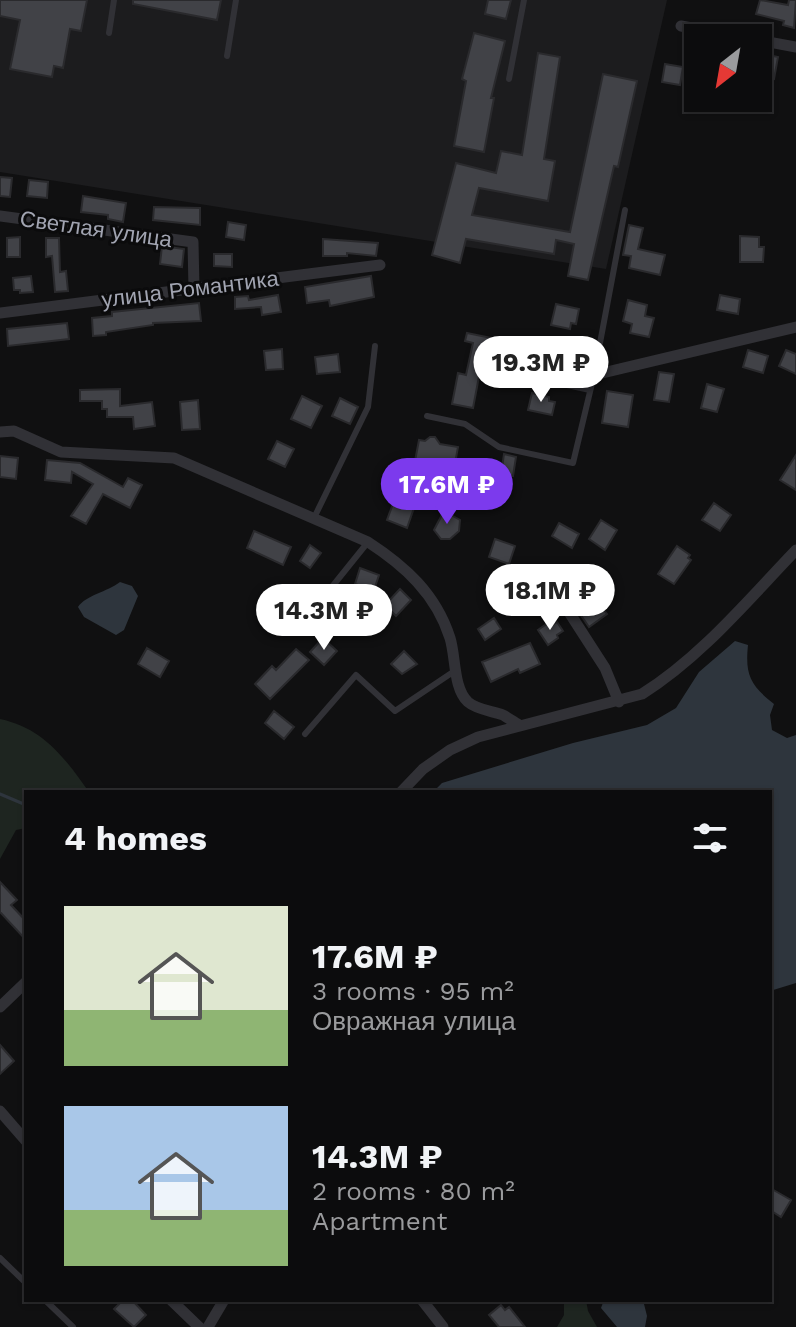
<!DOCTYPE html>
<meta charset="utf-8">
<style>
:root{--surface:#0c0c0d;--page:#1a1a1b;--text:#f1f3f6;--muted:#9a9b9d;--line:#2c2c2e;--accent:#7c3aed}
body{margin:0;font-family:"Work Sans",sans-serif;background:var(--page);color:var(--text);height:100vh;display:flex;flex-direction:column;font-size:30px;white-space:nowrap}
*{box-sizing:border-box;margin:0}
p{font-size:26px;color:var(--muted)}
.icon{flex:none;width:44px;height:44px;fill:none;stroke:currentColor;stroke-width:2;stroke-linecap:round;stroke-linejoin:round}
.map{position:relative;flex:1;overflow:hidden}
.side{position:absolute;left:24px;top:790px;width:748px;height:512px;display:flex;flex-direction:column;background:var(--surface);border-radius:0px;box-shadow:0 2px 6px #0004,0 0 0 2px var(--line)}
.side>*{flex:none}
.needle{width:52px;rotate:211deg}
.controls{position:absolute;left:684px;top:24px;display:grid;gap:16px}
.controls a{display:grid;place-items:center;width:88px;height:88px;border-radius:0px;background:var(--surface);box-shadow:0 2px 6px #0004,0 0 0 2px var(--line);font-size:40px}
.price{position:absolute;translate:-50% -68px;padding:0 18px;border-radius:28px;background:#fff;color:#222;font-size:26px;line-height:52px;filter:drop-shadow(0 2px 4px #0008)}
.price::after{content:'';position:absolute;left:50%;top:48px;width:24px;height:18px;margin-left:-12px;background:inherit;clip-path:polygon(0 0,100% 0,50% 100%)}
.price.on{background:var(--accent);color:#fff}
ul{padding:0;list-style:none}
li{display:flex;align-items:center;gap:24px;height:200px;padding:0 40px}
li span{display:grid;place-items:center;flex:none;width:224px;height:160px;border-radius:0px;color:#555}
li>.icon{margin-inline-start:auto}
span .icon{width:96px;height:96px;fill:#fffc;stroke-width:1}
li b{font-size:34px}
h2{display:flex;justify-content:space-between;align-items:center;height:96px;padding:0 40px;font-size:34px}
.map>svg:first-child{display:block}
.built{fill:#1c1c1e}
.green{fill:#1e2520}
.water{fill:#2e353d}
.lines{fill:none;stroke-linecap:round;stroke-linejoin:round}
.stream{stroke:#2e353d;stroke-width:3}
.building{fill:#414247;stroke:#2a2a2d;stroke-width:2}
.service{stroke:#313136;stroke-width:6}
.minor{stroke:#313136;stroke-width:11}
.labels{text-anchor:middle;dominant-baseline:central;stroke-width:6;stroke-linejoin:round;paint-order:stroke}
.street-label{font-size:22px;fill:#a1a4b1;stroke:#0b0b0c}
</style>
<div class="map">
<svg width="796" height="1327" viewBox="0 0 796 1327">
<rect width="100%" height="100%" fill="#101011"/>
<path class="built" d="M0 0H667L606 269 0 172Z"/>
<path class="green" d="M0 719C43 728 65 758 89 792H26V828L16 830 0 859Z
M564 1300H586L588 1311 597 1327H557L564 1315Z"/>
<path class="water" d="M120 582 132 586 138 596 124 630 116 635 84 617 78 607C86 595 107 592 120 582Z
M735 641 748 645C745 675 750 685 774 704L770 715 772 730 787 738 796 735V983L770 991V792H433L442 783 573 743 647 725 676 708 699 672Z
M604 1300H643L647 1316 645 1327H617L601 1308Z"/>
<g class="lines">
<path class="stream" d="M0 794 26 805"/>
</g>
<path class="building" d="M0 0H87L81 31 70 29 63 68 54 66 52 77 10 69 20 20 0 16Z
M133 0H221L217 20 133 4Z
M488 0H511L506 19 485 14Z
M760 0 788 5 789 0H796L794 28 783 25 784 21 756 14Z
M474 33 505 41 491 98H494L484 152 454 146 466 81 462 79Z
M538 53 560 57 544 159 555 161 548 201 479 188 472 215 570 232 603 74 637 81 618 167 614 166 588 280 568 276 574 244 556 240 554 254 466 239 460 263 432 255 456 163 496 173 501 151 522 155Z
M758 53 778 57 774 79 758 75Z
M665 64 683 67 680 85 662 82Z
M0 177 12 178 10 197 0 196Z
M29 180 48 182 47 198 27 196Z
M83 196 126 203 123 222 108 219V215L81 212Z
M154 207 200 208V225L153 220Z
M228 222 246 225 244 240 226 237Z
M629 225 643 228 638 249 665 255 660 275 629 268 631 256 623 255Z
M740 236 759 237V247H764L763 262H740Z
M20 237V257H7V238Z
M46 238H59L60 272 66 271 68 291 55 292 52 256 46 257Z
M323 239 378 243 376 256 347 253V256H323Z
M162 246 184 249 182 267 160 264Z
M214 254H232V267L214 266Z
M31 276 33 292 20 293V290H14L13 278Z
M371 276 374 297 330 306 329 300 307 303 305 287Z
M278 295 281 312 262 315 261 307 235 309V297L248 296 249 300Z
M720 295 740 299 738 314 717 310Z
M628 300 647 305 645 316 654 318 649 337 630 333 632 324 623 321Z
M199 303 201 321 153 323V325L106 332V335L93 336 92 318 112 316V312Z
M556 304 579 309 576 324 571 323 570 329 551 325Z
M67 323 69 339 8 346 7 329Z
M467 333 506 341 500 370 481 366 473 408 452 404 458 373 466 375 473 343 465 341Z
M282 349 283 369 266 370 264 351Z
M748 350 768 356 763 373 743 367Z
M786 350 796 354V374L779 366Z
M338 354 340 372 317 374 315 357Z
M535 357 554 360 551 374 532 370Z
M659 372 674 374 669 402 654 400Z
M707 384 724 389 717 412 701 408Z
M120 389V406L152 402 155 426 134 429 133 417H107V409H102V401H80V390Z
M607 391 633 395 628 427 602 423Z
M532 393 549 397V401L555 402 552 415 528 410Z
M302 396 322 406 311 428 291 419Z
M340 398 358 407 350 424 332 416Z
M198 400 200 429 182 430 180 402Z
M430 437H435L440 444 458 447 454 469 415 461 419 440 425 441Z
M277 441 294 449 285 467 268 459Z
M504 454 516 457 513 476 501 474Z
M796 455V490L780 480Z
M0 456 18 458 16 479 0 477Z
M47 460 80 463 123 487 128 478 142 485 130 508 103 494 86 524 71 516 93 484 72 472 71 483 45 480Z
M449 486 462 493 451 513 439 506Z
M394 501 414 508 407 528 387 520Z
M714 503 731 515 720 531 702 520Z
M444 511 460 520 459 531 450 539H441L434 530Z
M601 520 617 530 605 550 589 539Z
M559 523 579 534 572 548 552 536Z
M254 531 291 547 283 565 247 548Z
M495 539 515 546 509 564 489 557Z
M310 545 321 553 310 568 300 561Z
M677 546 690 555 688 558 691 560 674 584 658 574Z
M360 568 379 575 374 590 355 584Z
M299 585 338 617 329 630 288 601Z
M400 589 411 600 396 616 385 605Z
M595 598 607 614 589 627 578 611Z
M494 618 501 629 485 640 478 629Z
M557 622 563 631 557 635 558 638 548 645 538 630 548 623 550 626Z
M323 638 337 651 324 665 310 652Z
M530 643 540 664 520 673 518 669 491 682 482 662Z
M147 648 169 661 160 677 138 664Z
M296 649 309 660 270 699 255 684 272 666 276 670Z
M404 651 417 664 402 674 391 664Z
M274 711 294 727 284 739 265 723Z
M0 882 17 900 11 905 26 921V940L0 912Z
M0 1045 14 1061 0 1074Z
M770 1188 791 1200 781 1217 770 1210Z
M123 1300H132L146 1315 134 1327 114 1309Z
M501 1305 505 1310 509 1307 525 1327H499L489 1315Z"/>
<g class="lines">
<path class="service" d="M109 33 114 0
M227 56 236 0
M509 79 524 0
M512 373 590 390
M427 416 465 424 499 447 573 463 594 375 625 210
M313 520 368 407 375 346
M327 593 368 542
M305 734 356 675 395 711 456 670
M0 1258 26 1283
M45 1300 73 1327"/>
<path class="minor" d="M681 26 746 38
M758 40 796 47
M0 216 193 242 194 289
M0 313 380 265
M594 375 796 327
M0 432 14 431 61 452 174 458 368 542C405 566 436 594 450 638 456 657 453 688 468 702 477 710 493 711 503 715 508 718 514 722 519 725
M523 578 556 592 605 668 619 702
M401 792 423 769 450 750 478 737 642 694C701 657 748 600 796 550
M0 1007 26 982
M0 1111 26 1141
M171 1300 199 1327
M422 1300 443 1327
M208 1327 224 1300"/>
</g>
<g class="labels">
<g class="street-label">
<text transform="translate(96 229) rotate(8)">Светлая улица</text>
<text transform="translate(190 289) rotate(-7)">улица Романтика</text>
</g>
</g>
</svg>
<div class="controls">
<a><svg class="needle" viewBox="-14 -14 28 28"><path d="M0-13l5 13h-10z" fill="#e53935"/><path d="M0 13l5-13h-10z" fill="#9a9b9d"/></svg></a>
</div>
<b class="price" style="left:541px;top:404px">19.3M ₽</b>
<b class="price on" style="left:447px;top:526px">17.6M ₽</b>
<b class="price" style="left:550px;top:632px">18.1M ₽</b>
<b class="price" style="left:324px;top:652px">14.3M ₽</b>
<section class="side">
<h2>4 homes<svg class="icon" aria-label="filters" viewBox="0 0 24 24"><path d="M4 7h16M4 17h16"/><circle cx="9" cy="7" r="2"/><circle cx="15" cy="17" r="2"/></svg></h2>
<ul>
<li><span style="background:linear-gradient(#dfe7d0 65%,#8fb573 0)"><svg class="icon" aria-label="home" viewBox="0 0 24 24"><path d="M3 11l9-7 9 7M6 9v11h12V9"/></svg></span><div><b>17.6M ₽</b><p>3 rooms · 95 m²</p><p>Овражная улица</p></div></li>
<li><span style="background:linear-gradient(#a9c7e8 65%,#8fb573 0)"><svg class="icon" aria-label="home" viewBox="0 0 24 24"><path d="M3 11l9-7 9 7M6 9v11h12V9"/></svg></span><div><b>14.3M ₽</b><p>2 rooms · 80 m²</p><p>Apartment</p></div></li>
</ul>
</section>
</div>
